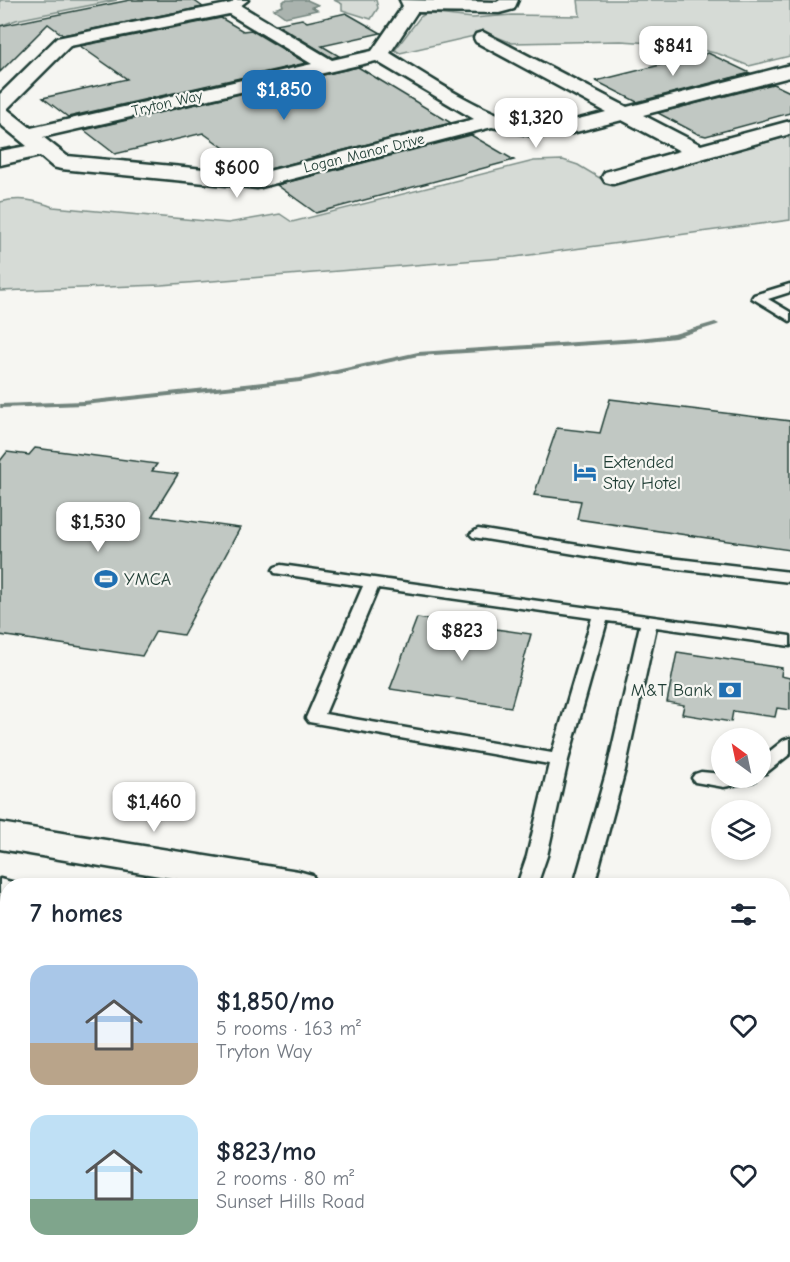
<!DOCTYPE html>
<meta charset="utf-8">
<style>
:root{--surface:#fff;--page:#f2f2f3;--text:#1f2937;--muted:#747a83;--accent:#1f6fb2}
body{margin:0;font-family:"Comic Neue",sans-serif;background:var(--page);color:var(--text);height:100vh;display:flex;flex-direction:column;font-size:22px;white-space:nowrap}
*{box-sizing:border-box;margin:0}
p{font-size:20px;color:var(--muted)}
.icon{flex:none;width:33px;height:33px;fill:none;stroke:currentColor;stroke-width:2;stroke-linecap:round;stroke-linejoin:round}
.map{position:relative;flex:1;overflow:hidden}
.panel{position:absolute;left:0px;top:878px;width:790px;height:386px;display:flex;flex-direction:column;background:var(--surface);border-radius:24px 24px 0 0;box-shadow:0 3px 9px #0003}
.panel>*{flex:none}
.needle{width:39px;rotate:327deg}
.buttons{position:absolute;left:711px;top:728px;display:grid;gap:12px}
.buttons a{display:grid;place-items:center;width:60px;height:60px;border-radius:50%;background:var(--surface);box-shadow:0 3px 9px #0003;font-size:30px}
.price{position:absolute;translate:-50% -51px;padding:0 14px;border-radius:12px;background:#fff;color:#222;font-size:20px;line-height:39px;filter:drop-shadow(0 2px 3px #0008)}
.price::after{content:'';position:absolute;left:50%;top:36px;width:18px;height:14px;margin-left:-9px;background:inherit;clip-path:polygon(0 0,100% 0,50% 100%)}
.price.on{background:var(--accent);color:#fff}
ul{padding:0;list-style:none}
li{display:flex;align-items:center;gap:18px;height:150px;padding:0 30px}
li span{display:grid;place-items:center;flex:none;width:168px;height:120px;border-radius:18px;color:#555}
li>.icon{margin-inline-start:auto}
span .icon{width:72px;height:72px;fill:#fffc;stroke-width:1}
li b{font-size:26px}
h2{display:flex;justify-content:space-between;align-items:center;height:72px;padding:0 30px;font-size:26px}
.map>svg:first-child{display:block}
.green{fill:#d6dbd6;stroke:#7a8c85;stroke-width:1.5}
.water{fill:#aab3ae;stroke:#72847d;stroke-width:1.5}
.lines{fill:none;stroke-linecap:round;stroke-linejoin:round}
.stream{fill:#72847d;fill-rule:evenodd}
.building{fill:#c1c8c3;stroke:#1f3d34;stroke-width:1.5}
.lane-casing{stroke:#1f3d34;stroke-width:5}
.street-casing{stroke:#1f3d34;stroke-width:5}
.secondary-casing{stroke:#1f3d34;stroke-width:5}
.lane{fill:#f6f6f2;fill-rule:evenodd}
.street{fill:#f6f6f2;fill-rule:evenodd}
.secondary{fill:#f6f6f2;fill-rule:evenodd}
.labels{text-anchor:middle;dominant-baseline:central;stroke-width:4.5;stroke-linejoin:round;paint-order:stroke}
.far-street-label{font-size:15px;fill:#1f3d34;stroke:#f6f6f2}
.poi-label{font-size:18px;fill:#1f3d34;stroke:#f6f6f2;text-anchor:start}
</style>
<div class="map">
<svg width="790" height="1262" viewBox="0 0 790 1262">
<rect width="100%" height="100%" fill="#f6f6f2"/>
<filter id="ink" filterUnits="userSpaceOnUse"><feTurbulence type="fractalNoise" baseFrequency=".0167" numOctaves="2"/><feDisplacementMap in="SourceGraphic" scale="12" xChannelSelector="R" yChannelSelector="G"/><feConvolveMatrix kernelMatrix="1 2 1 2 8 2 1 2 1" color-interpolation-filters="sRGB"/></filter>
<g filter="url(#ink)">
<path class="green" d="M0 0H117L16 20 0 26Z
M334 0H376L378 8 371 19 342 10V4Z
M578 0H790V56L749 66 719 54 682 45 621 41 512 43 487 33 400 53 395 50 420 17 427 13 473 18 512 15 580 16Z
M786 137 790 138V220L515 257 161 285 0 291V202C19 197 35 200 53 207L228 223 280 214 292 222 534 161 563 160 578 165 608 183 627 180Z"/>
<path class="water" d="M285 0H307L318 5 312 7 317 10 285 17 274 9 283 6 282 3Z"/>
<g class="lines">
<path class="stream" d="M715 322 719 324 717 325 675 338 639 342 418 356 300 382 84 405 0 408V404L84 401 300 378 418 352 639 338 674 334Z"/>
</g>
<path class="building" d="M130 0H193L203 7 63 35 48 24 0 72V26Z
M346 13 381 33 322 46 339 56 332 58 276 24 302 19 307 22Z
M221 18 243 31 251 30 306 63 68 117 43 98 127 79 80 46Z
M708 53 750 73 637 102 596 81Z
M358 67 451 123 258 172 203 133 115 154 84 130Z
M773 84 790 92V113L706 136 698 134 658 113Z
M471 135 514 160 316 213 277 185Z
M610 399 790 421V550L577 519 581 501 534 495 557 428 600 433Z
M35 448 157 464 152 471 178 474 152 516 240 528 183 635 156 631 142 656 0 635V461L7 452 29 455Z
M417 618 531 634 511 707 390 689Z
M677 652 782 668 781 676 790 678V710L777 708 775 717 733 711 731 722 682 714 684 705 667 702Z"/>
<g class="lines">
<g class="lane-casing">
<path id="lane" d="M234 0H248L235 10H229L227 8Z
M790 284V292L768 299 790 312V321L752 298 754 295Z
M478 529 635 554 790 572V582L635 564 473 537 470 534Z
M281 565 790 636V646L656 627 625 770 594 885H574L607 770 640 625 607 621 568 760 547 856 537 885H517L527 856 549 764 309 722 306 718 363 586 275 573 273 570 275 567ZM378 588 592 618 552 753 325 714Z
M790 738V754L766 773 760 775V759L784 740Z
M701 772 722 774V777H757L754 781 724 787 695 782 692 778 695 774Z
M0 1013 8 1015V1031L0 1029Z
M342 1256H366L367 1262H343Z
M447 1256H471V1262H447Z
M522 1256H546L549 1262H525Z"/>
</g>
<g class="street-casing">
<path id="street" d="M400 0 497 2 500 0H518L514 9 499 13 417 12 390 53C428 76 491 120 534 124 558 125 583 118 606 112L476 42 474 38 476 34 483 32 627 107 790 65V77L643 115 701 145 790 121V134L613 184 605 182 602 177 605 172 680 151 622 120 572 133 534 136 492 127 257 188 61 169 53 167 40 156 0 165V151L27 146 0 124V94L57 38 232 3 238 4 332 60 372 51 403 6ZM229 14 312 64 31 128 7 109 70 46ZM376 61 474 119 257 174 67 156 43 137Z"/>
</g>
<g class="secondary-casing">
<path id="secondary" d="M0 823 298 871 312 875 318 885H213L0 849Z
M0 879 23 885H8V908L0 907Z
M783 934H790V964H783Z
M783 998H790V1032H783Z"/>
</g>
<use href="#lane" class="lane"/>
<use href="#street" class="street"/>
<use href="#secondary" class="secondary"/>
</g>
</g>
<defs>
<g id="hotel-bare" transform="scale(1.8)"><path d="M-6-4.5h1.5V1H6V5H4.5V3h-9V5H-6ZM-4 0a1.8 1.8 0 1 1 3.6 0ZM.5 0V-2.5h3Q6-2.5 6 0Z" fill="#1f6fb2" stroke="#f6f6f2" stroke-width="2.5" paint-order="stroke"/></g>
<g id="stadium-bare" transform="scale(1.8)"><path d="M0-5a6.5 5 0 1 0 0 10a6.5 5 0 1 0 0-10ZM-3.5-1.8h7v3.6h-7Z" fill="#1f6fb2" stroke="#f6f6f2" stroke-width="2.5" paint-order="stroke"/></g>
<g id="bank-bare" transform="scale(1.8)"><path d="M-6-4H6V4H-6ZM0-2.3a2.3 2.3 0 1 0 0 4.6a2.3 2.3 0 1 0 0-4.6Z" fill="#1f6fb2" stroke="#f6f6f2" stroke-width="2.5" paint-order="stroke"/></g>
</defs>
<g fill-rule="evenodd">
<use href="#hotel-bare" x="585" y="472"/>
<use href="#stadium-bare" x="106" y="579"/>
<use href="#bank-bare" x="730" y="690"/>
</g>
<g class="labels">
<g class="far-street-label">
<text transform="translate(167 103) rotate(-13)">Tryton Way</text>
<text transform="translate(364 153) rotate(-14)">Logan Manor Drive</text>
</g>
<g class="poi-label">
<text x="603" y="462">Extended<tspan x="603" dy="21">Stay Hotel</tspan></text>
<text x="124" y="579">YMCA</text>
<text x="712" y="690" text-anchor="end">M&amp;T Bank</text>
</g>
</g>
</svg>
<div class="buttons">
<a><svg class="needle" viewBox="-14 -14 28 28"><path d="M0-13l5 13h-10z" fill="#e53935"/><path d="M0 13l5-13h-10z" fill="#747a83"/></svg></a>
<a><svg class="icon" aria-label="layers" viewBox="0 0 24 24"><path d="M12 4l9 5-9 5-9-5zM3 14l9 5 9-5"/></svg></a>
</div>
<b class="price" style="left:673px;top:77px">$841</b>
<b class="price on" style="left:284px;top:121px">$1,850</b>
<b class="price" style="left:536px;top:149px">$1,320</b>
<b class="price" style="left:237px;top:199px">$600</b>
<b class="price" style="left:98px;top:553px">$1,530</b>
<b class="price" style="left:462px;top:662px">$823</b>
<b class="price" style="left:154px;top:833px">$1,460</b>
<section class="panel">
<h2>7 homes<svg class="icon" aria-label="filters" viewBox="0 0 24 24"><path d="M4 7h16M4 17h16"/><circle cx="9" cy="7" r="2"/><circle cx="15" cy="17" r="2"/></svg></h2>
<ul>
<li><span style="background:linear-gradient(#a9c7e8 65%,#b9a48a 0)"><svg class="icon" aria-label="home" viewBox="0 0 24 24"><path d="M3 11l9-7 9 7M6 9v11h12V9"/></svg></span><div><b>$1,850/mo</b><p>5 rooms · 163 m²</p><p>Tryton Way</p></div><svg class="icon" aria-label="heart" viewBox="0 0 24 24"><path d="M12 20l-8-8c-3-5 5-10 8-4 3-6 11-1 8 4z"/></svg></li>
<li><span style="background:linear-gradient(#bfe0f5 70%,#7fa58c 0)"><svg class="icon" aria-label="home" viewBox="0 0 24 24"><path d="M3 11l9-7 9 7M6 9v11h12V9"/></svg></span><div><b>$823/mo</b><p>2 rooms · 80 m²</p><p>Sunset Hills Road</p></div><svg class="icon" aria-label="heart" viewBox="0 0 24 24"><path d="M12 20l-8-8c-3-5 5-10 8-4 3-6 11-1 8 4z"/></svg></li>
</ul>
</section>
</div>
